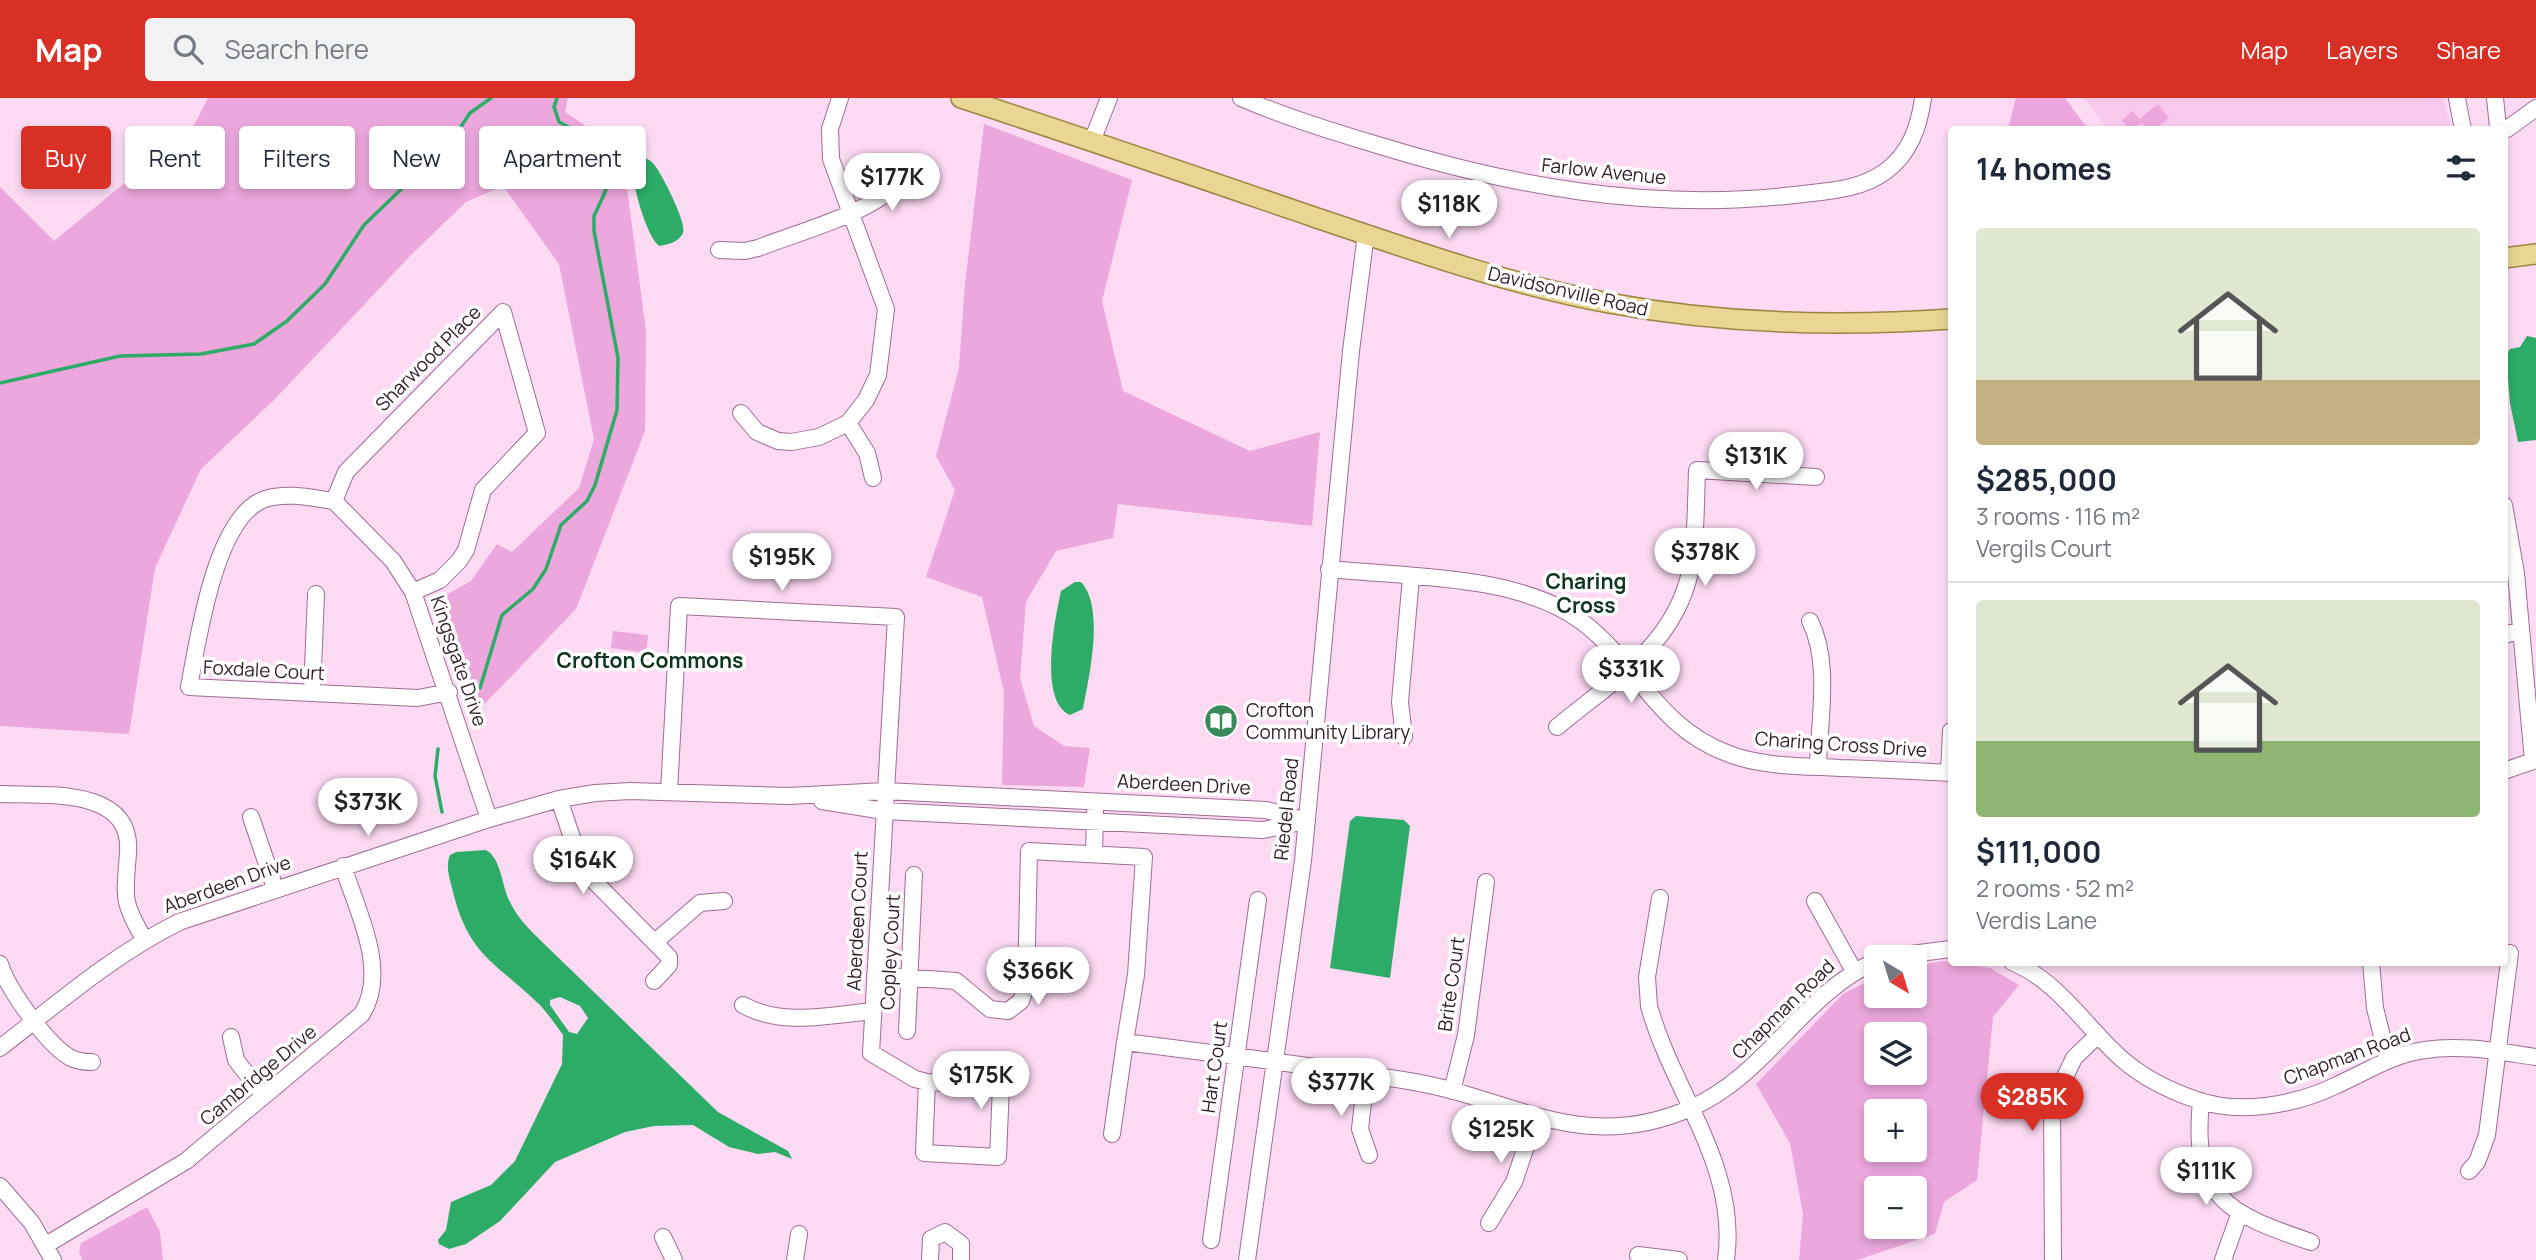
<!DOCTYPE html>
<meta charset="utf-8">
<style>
:root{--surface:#fff;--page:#f2f2f3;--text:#1f2937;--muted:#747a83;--line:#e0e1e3;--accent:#d93025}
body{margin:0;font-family:Manrope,sans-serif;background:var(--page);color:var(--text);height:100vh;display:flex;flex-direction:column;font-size:26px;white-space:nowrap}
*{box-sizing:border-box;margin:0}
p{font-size:23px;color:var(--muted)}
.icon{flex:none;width:38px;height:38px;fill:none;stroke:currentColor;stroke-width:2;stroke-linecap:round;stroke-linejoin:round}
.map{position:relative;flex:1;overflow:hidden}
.panel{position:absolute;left:1948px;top:28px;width:560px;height:840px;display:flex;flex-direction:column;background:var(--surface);border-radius:7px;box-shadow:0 4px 10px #0003}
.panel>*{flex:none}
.guide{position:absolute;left:21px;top:28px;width:665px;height:63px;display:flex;gap:14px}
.needle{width:46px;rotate:142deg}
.tools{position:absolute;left:1864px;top:847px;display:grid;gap:14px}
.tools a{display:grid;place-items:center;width:63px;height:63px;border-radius:7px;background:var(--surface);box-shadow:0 4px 10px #0003;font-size:35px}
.price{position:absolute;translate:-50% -60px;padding:0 16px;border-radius:24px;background:#fff;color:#222;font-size:23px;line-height:46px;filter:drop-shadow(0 2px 4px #0008)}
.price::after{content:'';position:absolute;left:50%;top:42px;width:21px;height:16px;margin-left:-10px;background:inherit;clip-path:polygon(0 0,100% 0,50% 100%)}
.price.active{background:var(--accent);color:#fff}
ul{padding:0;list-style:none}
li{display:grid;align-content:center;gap:14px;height:371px;padding:0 28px}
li+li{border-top:2px solid var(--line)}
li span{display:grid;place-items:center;height:217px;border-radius:7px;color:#555}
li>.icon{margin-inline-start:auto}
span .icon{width:126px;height:126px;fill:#fffc;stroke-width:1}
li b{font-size:30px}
h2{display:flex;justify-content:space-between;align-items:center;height:84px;padding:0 28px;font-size:30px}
.tag{padding:0 24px;border-radius:7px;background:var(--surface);box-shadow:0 4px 10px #0003;font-size:24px;line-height:63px}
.tag.active{background:var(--accent);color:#fff}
header{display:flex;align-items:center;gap:42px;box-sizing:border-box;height:98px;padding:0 35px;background:var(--accent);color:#fff}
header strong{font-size:33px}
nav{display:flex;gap:38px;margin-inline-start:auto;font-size:24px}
.search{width:490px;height:63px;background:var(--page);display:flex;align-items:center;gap:18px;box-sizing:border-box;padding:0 24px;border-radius:7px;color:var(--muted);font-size:26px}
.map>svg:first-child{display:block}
.built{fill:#fac9ee}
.green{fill:#eca7dc;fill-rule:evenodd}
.water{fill:#2dac68;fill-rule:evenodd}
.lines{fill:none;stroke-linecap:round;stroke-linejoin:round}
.stream{stroke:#2dac68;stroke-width:3.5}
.minor-casing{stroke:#9f6d94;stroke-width:18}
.major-casing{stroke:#9d8441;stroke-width:22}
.minor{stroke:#fff;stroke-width:16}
.major{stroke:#e7d694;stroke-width:19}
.labels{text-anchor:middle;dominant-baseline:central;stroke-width:7;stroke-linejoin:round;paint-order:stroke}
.street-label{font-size:19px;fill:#311d2d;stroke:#fff}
.poi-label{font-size:19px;fill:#311d2d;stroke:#fff;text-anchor:start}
.neighbourhood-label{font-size:21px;font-weight:bold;fill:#0e351f;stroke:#fff}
</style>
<header>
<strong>Map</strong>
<div class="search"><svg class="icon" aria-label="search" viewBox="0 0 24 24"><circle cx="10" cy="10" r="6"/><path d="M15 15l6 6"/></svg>Search here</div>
<nav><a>Map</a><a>Layers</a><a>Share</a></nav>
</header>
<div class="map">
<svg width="2536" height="1162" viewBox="0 0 2536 1162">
<rect width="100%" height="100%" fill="#fcdaf4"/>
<path class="built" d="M2084 0H2444L2451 31H2108Z"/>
<path class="green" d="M208 0H568L565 14 622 52 646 233 645 333 576 511 474 617 437 502 471 483 497 446 512 454 579 390 594 341 559 166 503 88 466 104 411 157 275 301 201 371 155 470 129 636 0 628V89L54 143 193 29Z
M2016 0H2065L2088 31H2008Z
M2158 6 2169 20 2155 31H2148L2142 25 2129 31 2122 22 2133 13 2139 21Z
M984 26 1132 82 1102 203 1123 293 1250 353 1320 334 1312 428 1118 406 1113 440 1056 453 1026 504 1020 580 1034 628 1064 648 1090 650 1084 689 1002 687 1004 594 982 499 926 479 955 392 936 358 959 270 965 186Z
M613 533 648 537 646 555 611 550Z
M1943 863 1990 870 2019 887 1993 919 1977 1082 1944 1104 1935 1136 1857 1162H1799L1803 1116 1790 1045 1756 986 1843 896 1876 879V898H1914L1915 868ZM1876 936H1914V975H1876ZM1914 1013V1052H1876V1013ZM1914 1090V1129H1876V1090Z
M147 1109 160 1134 163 1162H83L79 1154 81 1145Z"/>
<path class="water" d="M632 57C641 57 651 61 656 69 663 79 687 125 683 135 679 144 669 146 660 148 647 143 627 71 632 57Z
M2527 238 2536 240V342L2518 344 2510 305 2506 257 2510 251 2520 249Z
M1075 484H1081C1105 509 1089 579 1083 611L1070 617C1038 603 1055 521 1061 493Z
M1356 718 1404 722 1410 728 1390 880 1330 870 1350 723Z
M486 752C501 760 502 788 509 802 516 817 525 827 537 839L718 1014 788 1053 792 1061 775 1054 758 1056 729 1049 693 1027 654 1028 625 1034 555 1064 500 1123 466 1146 449 1151 439 1146 438 1142 446 1132 451 1104 491 1087 515 1063 562 966 563 937C556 927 548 916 540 907 497 865 469 859 453 794 450 781 445 769 450 757L456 754ZM560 899 580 908 588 920 577 936 569 934 550 907V902Z"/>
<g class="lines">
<path class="stream" d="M0 285 120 258 201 256 254 246 287 223 325 186 364 127 419 74 439 61 470 15 491 0
M480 590 502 517 533 491 546 471 561 427 587 403 595 387 617 312 618 260 594 133V118L606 92 588 66 590 51 582 36 559 24 554 9 557 0
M438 651 435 678 442 714"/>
<g class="minor-casing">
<path id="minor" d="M1241 0C1283 18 1327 32 1371 45 1509 88 1650 114 1794 97 1826 93 1859 93 1886 73 1910 55 1919 29 1923 0
M2457 0 2463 32
M2495 0 2498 29 2507 31 2536 10
M1092 43 1109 0
M719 152 745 153 758 150C804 132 874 115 906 78
M741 315 757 334 778 343 791 344 819 339 848 325 866 302 878 277 886 211 831 61 830 31 840 0
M848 325 867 355 873 380
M334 403 346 374 503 214 537 335 483 392 466 452 459 463 440 482 413 494
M334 403C312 400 287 394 265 401 215 418 198 542 189 589L418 600 449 594
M334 403 393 463 413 494 489 721
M2504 407 2516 475 2533 663
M1329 471C1406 479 1517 476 1581 523 1638 565 1655 629 1729 656 1763 669 1803 668 1840 670 1877 671 1914 673 1951 675
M1810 523C1831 565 1819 622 1818 669
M2504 537 2521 532
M312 595 316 496
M1557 629C1617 579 1682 543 1693 458 1696 430 1696 401 1697 372L1816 379
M1404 639 1400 604 1411 479
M2504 673 2536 662
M1949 675 1951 633
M669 694 679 508 896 519 871 955 915 981 927 984 1001 987 998 1059 924 1055 927 984
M0 696C44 698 133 688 128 755 125 798 121 802 144 841
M559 701 583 772 669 859V867L654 883
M822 703 884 713 1263 732 1305 723
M251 719 275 790
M1094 756 1095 713
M1660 800 1647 879 1649 908C1673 995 1739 1068 1726 1162
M1815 803 1854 873
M655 844 700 805 724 803
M1887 859 1951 851
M2012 864C2060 884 2085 929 2123 962 2144 980 2170 993 2197 1002 2240 1017 2296 1007 2337 987 2366 974 2393 956 2425 952 2461 946 2500 954 2536 959
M2371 864 2375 910 2388 962
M0 866C7 890 48 948 71 960 77 963 85 964 92 964
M875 877 956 883 990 911 1008 913 1021 903 1026 888 1029 753 1144 759 1136 877 1125 944C1220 956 1315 968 1409 983 1513 1000 1581 1058 1691 1010 1768 976 1802 896 1876 863
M743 907C782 929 831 917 873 913
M907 933 914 777
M231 939 236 962 264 998
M0 950C58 905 113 857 179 824L489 721 559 701 595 695 630 693 789 698 885 693 1266 712 1307 723
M1366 977 1360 1031 1369 1057
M1452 993 1466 937 1486 784
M2201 1003C2191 1101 2229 1116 2311 1144
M1112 1036 1125 944
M2469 1073 2477 1064 2487 1037 2510 855
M0 1088 32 1125 53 1162
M1489 1125 1514 1084 1536 1019
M663 1139 674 1162
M1211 1142 1258 802
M46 1147 186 1063 362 916C389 872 357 813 343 768
M1638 1157 1679 1162
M795 1162 799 1136
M930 1162 931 1141 945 1134 961 1146V1162
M1247 1162 1303 763 1351 253 1366 136
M2053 1162 2052 1006 2074 960 2098 937
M2223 1162 2239 1117"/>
</g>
<g class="major-casing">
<path id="major" d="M961 0C1078 38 1194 78 1311 118 1409 151 1507 186 1609 205 1722 226 1837 229 1951 221
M2504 160 2536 156"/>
</g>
<use href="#minor" class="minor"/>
<use href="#major" class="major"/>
</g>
<defs>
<g id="library-disc" transform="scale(1.75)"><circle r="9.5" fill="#3a8a5b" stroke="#fff"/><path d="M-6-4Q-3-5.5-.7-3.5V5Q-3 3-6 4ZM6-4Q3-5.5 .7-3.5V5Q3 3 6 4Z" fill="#fff"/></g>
</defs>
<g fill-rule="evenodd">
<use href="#library-disc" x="1221" y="623"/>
</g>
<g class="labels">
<g class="street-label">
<text transform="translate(1604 73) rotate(6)">Farlow Avenue</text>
<text transform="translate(1568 193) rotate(13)">Davidsonville Road</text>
<text transform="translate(428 260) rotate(-45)">Sharwood Place</text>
<text transform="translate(459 563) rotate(71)">Kingsgate Drive</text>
<text transform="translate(264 572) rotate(3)">Foxdale Court</text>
<text transform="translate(1841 646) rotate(4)">Charing Cross Drive</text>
<text transform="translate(1184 686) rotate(3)">Aberdeen Drive</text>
<text transform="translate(1286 711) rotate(-84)">Riedel Road</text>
<text transform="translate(227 786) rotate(-20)">Aberdeen Drive</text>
<text transform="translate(857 823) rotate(-87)">Aberdeen Court</text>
<text transform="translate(890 854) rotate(-87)">Copley Court</text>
<text transform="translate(1451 886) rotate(-82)">Brite Court</text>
<text transform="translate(1783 911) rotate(-44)">Chapman Road</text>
<text transform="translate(2347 958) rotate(-20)">Chapman Road</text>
<text transform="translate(1214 969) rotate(-82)">Hart Court</text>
<text transform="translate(258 977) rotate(-40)">Cambridge Drive</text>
</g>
<g class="poi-label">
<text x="1246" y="612">Crofton<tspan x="1246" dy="22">Community Library</tspan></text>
</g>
<g class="neighbourhood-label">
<text x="1586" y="483">Charing<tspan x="1586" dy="24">Cross</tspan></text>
<text x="650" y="562">Crofton Commons</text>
</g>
</g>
</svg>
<div class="tools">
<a><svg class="needle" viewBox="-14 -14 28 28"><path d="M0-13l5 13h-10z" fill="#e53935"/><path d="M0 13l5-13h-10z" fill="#747a83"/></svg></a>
<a><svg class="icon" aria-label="layers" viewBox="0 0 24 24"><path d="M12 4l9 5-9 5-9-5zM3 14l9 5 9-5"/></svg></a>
<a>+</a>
<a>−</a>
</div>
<b class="price" style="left:892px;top:115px">$177K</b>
<b class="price" style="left:1449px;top:142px">$118K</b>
<b class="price" style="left:1756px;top:394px">$131K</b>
<b class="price" style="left:1705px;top:490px">$378K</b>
<b class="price" style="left:782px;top:495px">$195K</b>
<b class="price" style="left:1631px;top:607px">$331K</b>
<b class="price" style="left:368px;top:740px">$373K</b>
<b class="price" style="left:583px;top:798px">$164K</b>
<b class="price" style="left:1038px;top:909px">$366K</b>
<b class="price" style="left:981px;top:1013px">$175K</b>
<b class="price" style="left:1341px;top:1020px">$377K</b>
<b class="price active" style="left:2032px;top:1035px">$285K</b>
<b class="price" style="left:1501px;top:1067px">$125K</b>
<b class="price" style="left:2206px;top:1109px">$111K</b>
<div class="guide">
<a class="tag active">Buy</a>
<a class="tag">Rent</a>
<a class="tag">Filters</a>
<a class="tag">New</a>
<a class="tag">Apartment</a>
</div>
<section class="panel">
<h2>14 homes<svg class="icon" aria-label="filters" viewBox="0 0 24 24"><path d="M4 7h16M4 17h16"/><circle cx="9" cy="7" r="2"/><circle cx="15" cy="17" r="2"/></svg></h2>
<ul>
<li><span style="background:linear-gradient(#dfe7d0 70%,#c2b280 0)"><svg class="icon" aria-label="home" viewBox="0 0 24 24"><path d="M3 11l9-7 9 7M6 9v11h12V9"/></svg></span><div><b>$285,000</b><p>3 rooms · 116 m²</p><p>Vergils Court</p></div></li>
<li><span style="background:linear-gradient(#dfe7d0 65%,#8fb573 0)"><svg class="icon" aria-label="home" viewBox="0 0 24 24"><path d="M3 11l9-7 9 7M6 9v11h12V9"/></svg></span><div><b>$111,000</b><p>2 rooms · 52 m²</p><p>Verdis Lane</p></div></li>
</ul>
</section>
</div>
